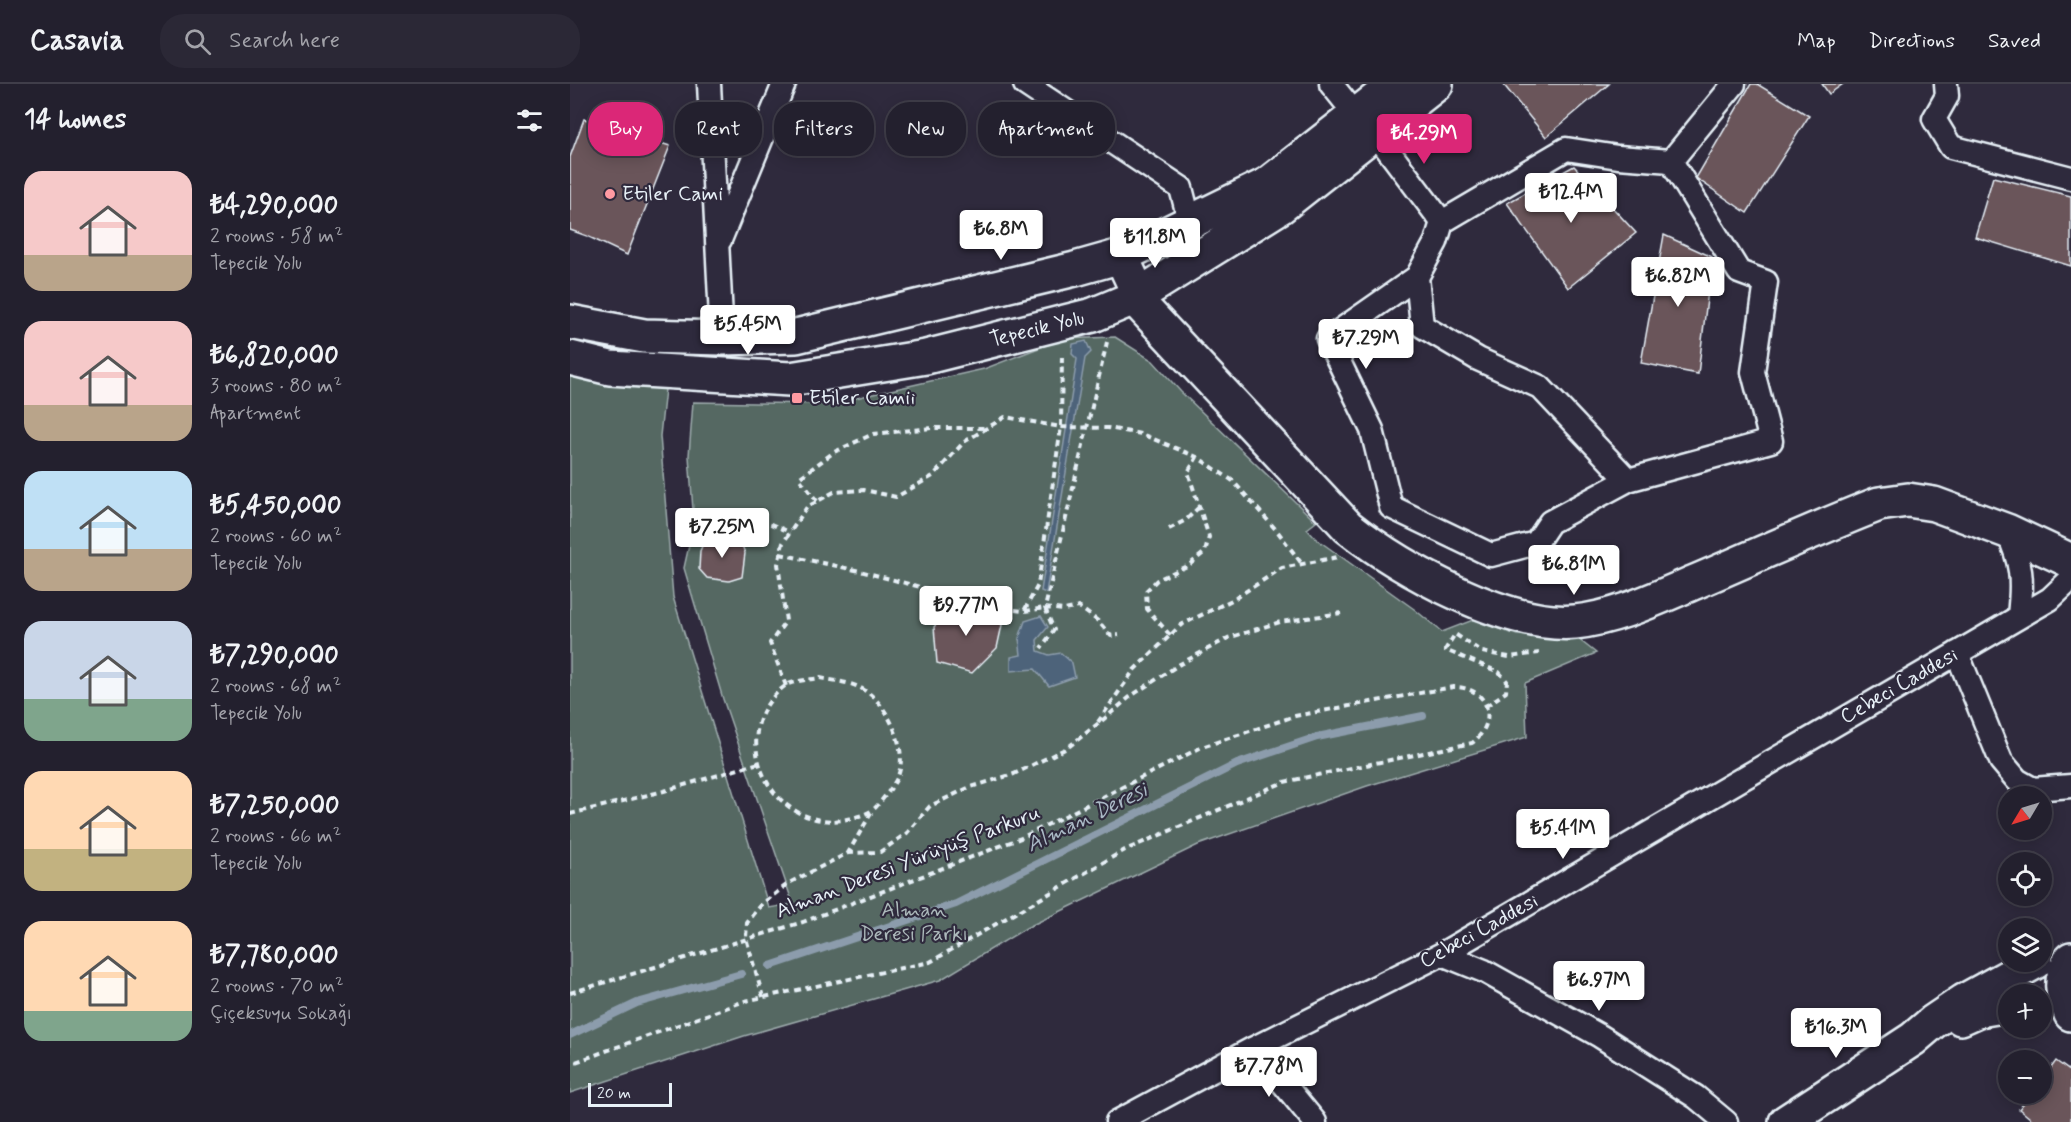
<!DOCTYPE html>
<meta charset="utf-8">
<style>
:root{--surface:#23202e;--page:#2b2836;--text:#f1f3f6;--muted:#a3a3aa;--line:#403e4a;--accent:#db2777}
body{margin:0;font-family:Mynerve,sans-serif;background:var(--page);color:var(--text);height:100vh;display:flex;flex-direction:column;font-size:22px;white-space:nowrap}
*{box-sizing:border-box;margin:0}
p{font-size:20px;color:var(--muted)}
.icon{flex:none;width:33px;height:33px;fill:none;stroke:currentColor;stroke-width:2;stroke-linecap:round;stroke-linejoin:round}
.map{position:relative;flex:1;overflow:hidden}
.sheet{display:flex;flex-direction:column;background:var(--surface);width:570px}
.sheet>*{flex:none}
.guide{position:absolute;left:18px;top:18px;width:570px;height:54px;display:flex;gap:12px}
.needle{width:39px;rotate:232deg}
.fabs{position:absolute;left:1428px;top:702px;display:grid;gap:12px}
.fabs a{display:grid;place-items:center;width:54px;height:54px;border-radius:50%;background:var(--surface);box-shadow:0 3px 15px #0003,0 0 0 2px var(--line);font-size:30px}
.scale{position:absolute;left:18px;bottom:15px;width:84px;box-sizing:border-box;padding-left:6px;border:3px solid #e8f1f8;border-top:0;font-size:16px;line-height:21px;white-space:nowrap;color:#e8f1f8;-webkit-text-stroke:4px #2f2a3d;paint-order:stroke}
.price{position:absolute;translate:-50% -51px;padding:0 14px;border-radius:6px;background:#fff;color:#222;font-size:20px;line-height:39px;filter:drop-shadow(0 2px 3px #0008)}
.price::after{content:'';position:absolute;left:50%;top:36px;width:18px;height:14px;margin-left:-9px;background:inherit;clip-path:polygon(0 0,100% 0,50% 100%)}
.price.on{background:var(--accent);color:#fff}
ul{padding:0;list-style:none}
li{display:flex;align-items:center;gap:18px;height:150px;padding:0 24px}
li span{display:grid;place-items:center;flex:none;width:168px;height:120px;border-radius:18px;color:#555}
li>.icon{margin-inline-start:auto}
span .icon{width:72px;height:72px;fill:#fffc;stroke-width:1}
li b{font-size:26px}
h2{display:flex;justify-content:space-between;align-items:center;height:72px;padding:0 24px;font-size:26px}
.tag{padding:0 21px;border-radius:24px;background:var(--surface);box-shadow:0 3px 15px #0003,0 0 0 2px var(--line);font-size:21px;line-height:54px}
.tag.on{background:var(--accent);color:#fff}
header{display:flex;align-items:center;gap:36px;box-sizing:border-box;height:84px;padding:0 30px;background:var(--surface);border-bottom:2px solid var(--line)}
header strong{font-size:28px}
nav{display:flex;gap:33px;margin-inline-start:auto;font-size:21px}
.search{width:420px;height:54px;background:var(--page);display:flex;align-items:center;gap:15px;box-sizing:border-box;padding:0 21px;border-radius:24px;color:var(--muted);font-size:22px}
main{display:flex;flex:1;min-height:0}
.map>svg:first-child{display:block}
.green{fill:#546862;stroke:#9eacad;stroke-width:1.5}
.water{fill:#4e647a;stroke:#8c9cac;stroke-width:1.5}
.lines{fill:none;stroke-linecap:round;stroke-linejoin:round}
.stream{stroke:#8c9cac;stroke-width:8}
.building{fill:#6a545a;stroke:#e8f1f8;stroke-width:1.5}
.street-casing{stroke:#e8f1f8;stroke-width:27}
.secondary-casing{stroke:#e8f1f8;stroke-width:38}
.path{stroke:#e8f1f8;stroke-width:4;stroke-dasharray:6 4.5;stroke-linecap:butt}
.street{stroke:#2f2a3d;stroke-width:22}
.secondary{stroke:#2f2a3d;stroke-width:33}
.poi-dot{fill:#ff9aa2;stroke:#2f2a3d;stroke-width:2}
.labels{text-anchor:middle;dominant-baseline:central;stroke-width:4.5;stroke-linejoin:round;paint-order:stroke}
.poi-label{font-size:21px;fill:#e8f1f8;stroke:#2f2a3d;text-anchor:start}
.street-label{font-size:21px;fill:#e8f1f8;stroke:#2f2a3d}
.park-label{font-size:21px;fill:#adbabc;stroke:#2f2a3d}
.water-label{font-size:22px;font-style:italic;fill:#aab9c6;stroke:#2f2a3d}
</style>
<header>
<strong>Casavia</strong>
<div class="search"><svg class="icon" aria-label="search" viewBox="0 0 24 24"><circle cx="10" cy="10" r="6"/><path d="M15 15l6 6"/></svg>Search here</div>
<nav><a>Map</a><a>Directions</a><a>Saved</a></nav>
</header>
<main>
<section class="sheet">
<h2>14 homes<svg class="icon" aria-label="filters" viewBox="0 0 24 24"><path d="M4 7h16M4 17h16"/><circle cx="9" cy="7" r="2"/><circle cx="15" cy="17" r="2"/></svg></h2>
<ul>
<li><span style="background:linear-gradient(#f6c9c9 70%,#b9a48a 0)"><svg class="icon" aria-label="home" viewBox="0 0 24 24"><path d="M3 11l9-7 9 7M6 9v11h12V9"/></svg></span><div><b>₺4,290,000</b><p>2 rooms · 58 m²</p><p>Tepecik Yolu</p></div></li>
<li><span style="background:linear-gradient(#f6c9c9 70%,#b9a48a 0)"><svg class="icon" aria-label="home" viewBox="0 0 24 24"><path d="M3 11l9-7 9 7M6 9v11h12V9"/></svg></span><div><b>₺6,820,000</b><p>3 rooms · 80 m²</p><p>Apartment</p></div></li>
<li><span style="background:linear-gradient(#bfe0f5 65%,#b9a48a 0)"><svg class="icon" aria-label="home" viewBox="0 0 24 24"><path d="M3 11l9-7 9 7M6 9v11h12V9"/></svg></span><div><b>₺5,450,000</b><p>2 rooms · 60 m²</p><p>Tepecik Yolu</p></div></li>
<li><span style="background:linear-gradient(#c9d6e8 65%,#7fa58c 0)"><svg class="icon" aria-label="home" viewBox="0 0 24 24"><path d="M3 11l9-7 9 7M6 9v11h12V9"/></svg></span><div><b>₺7,290,000</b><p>2 rooms · 68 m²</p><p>Tepecik Yolu</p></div></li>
<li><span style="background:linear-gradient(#ffd9b3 65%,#c2b280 0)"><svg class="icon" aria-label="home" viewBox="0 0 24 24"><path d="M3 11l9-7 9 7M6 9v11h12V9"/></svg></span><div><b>₺7,250,000</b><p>2 rooms · 66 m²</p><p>Tepecik Yolu</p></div></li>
<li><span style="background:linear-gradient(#ffd9b3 75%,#7fa58c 0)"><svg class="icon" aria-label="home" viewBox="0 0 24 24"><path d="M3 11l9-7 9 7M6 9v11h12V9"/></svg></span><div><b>₺7,780,000</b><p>2 rooms · 70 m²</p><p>Çiçeksuyu Sokağı</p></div></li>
</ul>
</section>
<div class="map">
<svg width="1501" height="1038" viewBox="0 0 1501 1038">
<rect width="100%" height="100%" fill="#2f2a3d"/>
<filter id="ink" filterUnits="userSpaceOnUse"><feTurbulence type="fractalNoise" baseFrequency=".0167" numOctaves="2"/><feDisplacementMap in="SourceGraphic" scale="12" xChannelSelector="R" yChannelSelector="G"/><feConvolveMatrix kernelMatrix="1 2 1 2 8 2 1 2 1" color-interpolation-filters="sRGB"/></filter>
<g filter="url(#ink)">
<path class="green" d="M545 253 583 277 611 308 746 438 737 445 745 454 844 525 872 548 903 536 947 551 998 547 1026 569 955 599 957 653 797 702 628 761 456 844 370 896 174 952 0 1009V291L95 305 90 352 103 513 199 824 223 820 153 615 114 484 124 439 119 372 123 318 259 320 414 285 492 255Z"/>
<path class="water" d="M516 257 521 268 515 274 476 509 471 507 507 275 502 270 503 260Z
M471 532 478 543 467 556 468 567 479 571 491 569 502 579 505 593 479 602 465 585 441 587V573L451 571 449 554 455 537Z"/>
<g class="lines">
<path class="stream" d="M200 882 386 820 667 680 747 653 853 632
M0 951 67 919 171 890"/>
</g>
<path class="building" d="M933 0H1039L976 53Z
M1181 0H1187L1239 32 1177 129 1126 94Z
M1252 0H1273L1259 10Z
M14 35 100 62 57 171 17 152 0 146V73Z
M1004 82 1066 149 998 204 937 119Z
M1423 93 1501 112V182L1405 153Z
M1094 151 1142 173 1128 290 1071 279Z
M147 451 171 459 175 469 172 493 159 497 137 494 129 485 130 467 136 453Z
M382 520 416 525 432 541 427 564 402 589 367 579 364 543Z
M1486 977 1501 988V1038H1465L1449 1025 1461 1010H1472V996Z"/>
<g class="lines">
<g class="street-casing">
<path id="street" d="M139 0 152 254
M455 0 611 104 620 139
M761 0 786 31
M1376 0 1377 12 1364 35 1381 63 1501 94
M805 49 872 138
M1101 77 1164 0
M150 156 214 0
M847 193 866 158 872 138 996 65 1048 73 1101 77
M1058 396 970 303 908 275 852 242 847 193 758 255 802 346 821 423 921 471 966 459 980 438 1058 396 1201 357 1183 288 1196 198 1169 188 1101 77
M1437 447C1452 479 1453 496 1449 531
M1387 569 1431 677 1447 696 1463 705 1501 702
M872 870 914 887 1030 952 1126 1013 1156 1038
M684 964 745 1038
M547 1038 684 964 872 870 1480 515 1501 495"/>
</g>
<g class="secondary-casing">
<path id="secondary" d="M551 172 564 200V214L778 443C830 484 936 544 1005 538 1046 534 1087 514 1125 498 1186 472 1247 444 1309 420L1338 416 1364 420 1437 447 1501 477
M0 238 74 252 152 254 226 252 505 185 551 172 698 100 826 0
M0 274 40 284 220 295 356 273 523 231 564 214 710 123 866 0
M1501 875C1489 896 1491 908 1501 930
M1391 934 1409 926 1438 921
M1216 1038 1343 955 1363 938 1394 917 1465 878"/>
</g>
<path class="path" d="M537 258 475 524 494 526 509 523 528 537 541 552 549 551
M247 417 229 394 264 368 303 350 362 344H417
M181 432 220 448
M599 445 616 436 629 423
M210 470 290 487 433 525 454 527 468 501 491 343 492 271
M455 527 475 524 484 546 471 564
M600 551 577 525 576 507 587 496 619 481 635 468 639 453 618 388 627 373
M250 594C264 597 282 598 294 606 318 620 340 668 327 694 322 704 313 715 306 723 298 731 283 734 272 736 198 746 154 647 215 602 224 596 239 596 250 594Z
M216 602 200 559 216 537 208 480 213 459 237 423 264 408 294 406 326 413 363 392 394 358 435 333 491 343 538 344 571 350 627 373 663 397 708 448 732 480
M916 622 936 608 937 597 929 588 875 566 885 550 912 568 939 573 969 569
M528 638 564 586 611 541 664 515 712 484 768 473
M0 730 94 707 189 679
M278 769 310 768 337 749 360 722 398 704 444 690 497 664 534 635 561 612 610 580 658 554 710 538 771 529
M0 909 233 838 451 754 632 663 725 632 883 603C918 602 930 637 902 659L714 698 555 766 360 878 175 917 0 980
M193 913 176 854 177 839 192 820 219 799 278 769 303 726"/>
<use href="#street" class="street"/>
<use href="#secondary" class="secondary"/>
</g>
</g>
<g class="poi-dot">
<circle cx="40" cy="110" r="6"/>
<rect x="221" y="308" width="12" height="12" rx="3"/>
</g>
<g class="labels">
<g class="poi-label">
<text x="52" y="110">Etiler Cami</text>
<text x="239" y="314">Etiler Camii</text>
</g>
<g class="street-label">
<text transform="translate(467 245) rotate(-14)">Tepecik Yolu</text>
<text transform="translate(1329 602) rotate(-30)">Cebeci Caddesi</text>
<text transform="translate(338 778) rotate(-21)">Alman Deresi Yürüyüş Parkuru</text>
<text transform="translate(909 847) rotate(-29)">Cebeci Caddesi</text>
</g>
<g class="park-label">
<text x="344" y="826">Alman<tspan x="344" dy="24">Deresi Parkı</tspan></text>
</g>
<g class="water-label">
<text transform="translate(517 734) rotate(-26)">Alman Deresi</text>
</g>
</g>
</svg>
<div class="fabs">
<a><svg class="needle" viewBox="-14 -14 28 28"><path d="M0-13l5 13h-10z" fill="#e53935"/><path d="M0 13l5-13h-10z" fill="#a3a3aa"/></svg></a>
<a><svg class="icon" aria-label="locate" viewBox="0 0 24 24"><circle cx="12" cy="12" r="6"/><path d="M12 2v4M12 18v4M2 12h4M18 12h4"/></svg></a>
<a><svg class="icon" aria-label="layers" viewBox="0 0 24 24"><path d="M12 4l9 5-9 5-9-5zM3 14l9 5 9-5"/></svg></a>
<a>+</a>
<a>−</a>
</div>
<div class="scale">20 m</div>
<b class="price on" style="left:854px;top:81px">₺4.29M</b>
<b class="price" style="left:1001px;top:140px">₺12.4M</b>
<b class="price" style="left:431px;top:177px">₺6.8M</b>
<b class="price" style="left:585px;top:185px">₺11.8M</b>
<b class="price" style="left:1108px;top:224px">₺6.82M</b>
<b class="price" style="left:178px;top:272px">₺5.45M</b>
<b class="price" style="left:796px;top:286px">₺7.29M</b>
<b class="price" style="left:152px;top:475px">₺7.25M</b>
<b class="price" style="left:1004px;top:512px">₺6.81M</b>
<b class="price" style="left:396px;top:553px">₺9.77M</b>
<b class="price" style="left:993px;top:776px">₺5.41M</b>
<b class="price" style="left:1029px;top:928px">₺6.97M</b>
<b class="price" style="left:1266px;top:975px">₺16.3M</b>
<b class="price" style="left:699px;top:1014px">₺7.78M</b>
<div class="guide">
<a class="tag on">Buy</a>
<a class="tag">Rent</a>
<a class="tag">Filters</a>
<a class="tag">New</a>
<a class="tag">Apartment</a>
</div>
</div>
</main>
